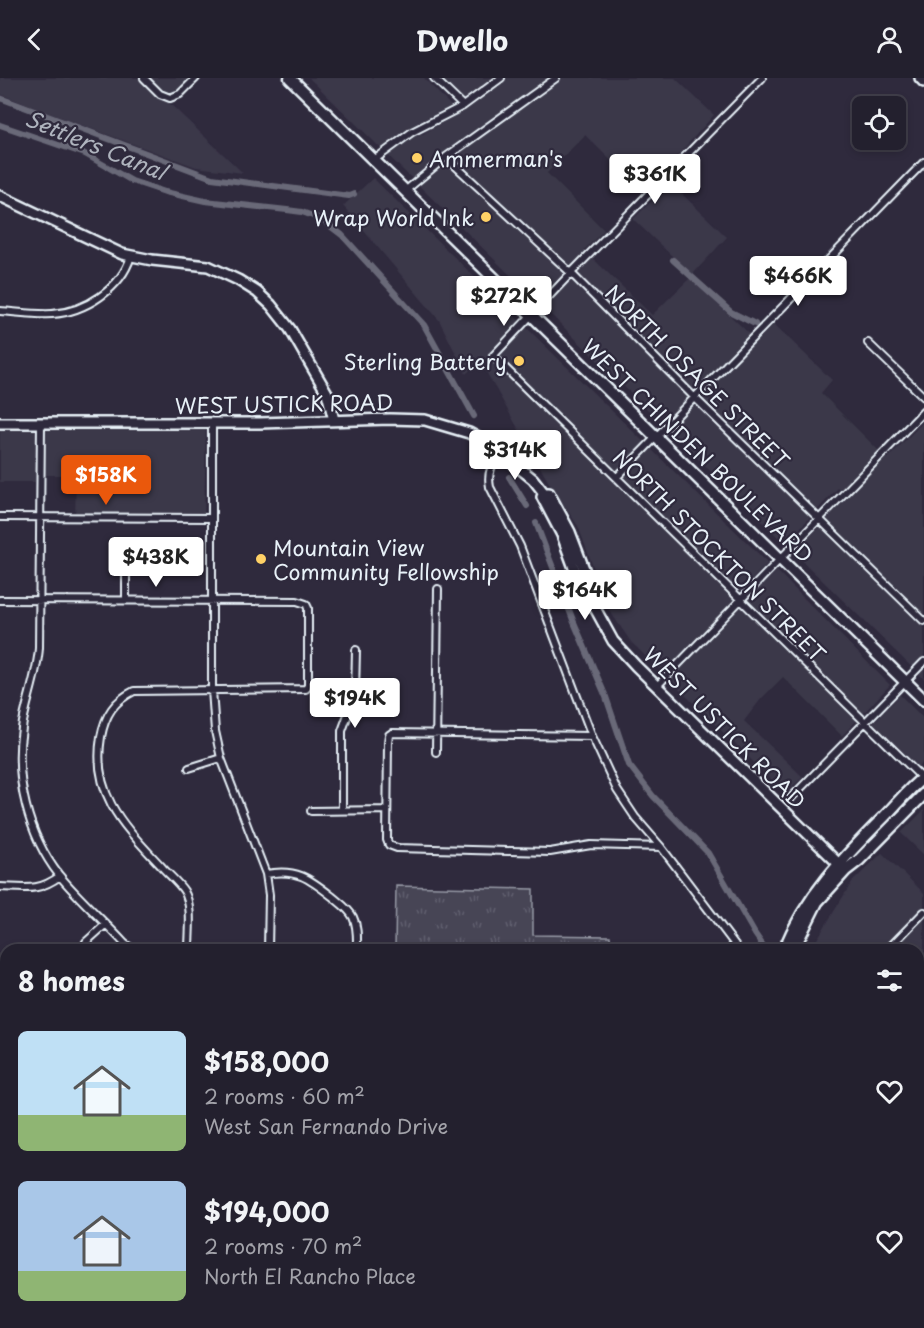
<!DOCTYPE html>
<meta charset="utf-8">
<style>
:root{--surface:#23202e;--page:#2f2d3a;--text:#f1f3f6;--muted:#a3a3aa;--line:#403e4a;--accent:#ea580c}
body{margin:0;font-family:"Playpen Sans",sans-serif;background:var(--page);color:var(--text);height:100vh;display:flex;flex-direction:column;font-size:22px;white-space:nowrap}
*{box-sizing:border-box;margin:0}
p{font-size:20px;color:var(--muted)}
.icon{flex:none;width:33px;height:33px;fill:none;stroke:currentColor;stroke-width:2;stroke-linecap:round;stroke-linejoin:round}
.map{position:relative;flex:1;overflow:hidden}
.drawer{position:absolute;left:0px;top:866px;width:924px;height:386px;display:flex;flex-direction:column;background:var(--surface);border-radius:18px 18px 0 0;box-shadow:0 3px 9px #0003,0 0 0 2px var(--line)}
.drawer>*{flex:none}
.fabs{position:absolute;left:852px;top:18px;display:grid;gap:12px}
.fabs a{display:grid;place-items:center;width:54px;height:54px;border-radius:9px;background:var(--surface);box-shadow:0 3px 9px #0003,0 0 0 2px var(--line);font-size:30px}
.price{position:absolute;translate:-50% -51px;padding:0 14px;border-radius:6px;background:#fff;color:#222;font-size:20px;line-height:39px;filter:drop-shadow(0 2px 3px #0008)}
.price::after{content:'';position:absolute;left:50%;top:36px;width:18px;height:14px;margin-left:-9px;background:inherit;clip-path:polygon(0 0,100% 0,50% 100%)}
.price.current{background:var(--accent);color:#fff}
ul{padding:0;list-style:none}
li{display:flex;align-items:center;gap:18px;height:150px;padding:0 18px}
li span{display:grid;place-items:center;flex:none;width:168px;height:120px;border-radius:9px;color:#555}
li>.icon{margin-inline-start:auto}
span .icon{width:72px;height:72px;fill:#fffc;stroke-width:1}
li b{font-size:26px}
h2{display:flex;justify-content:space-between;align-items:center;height:72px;padding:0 18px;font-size:26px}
header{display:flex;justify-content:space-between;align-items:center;height:78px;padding:0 18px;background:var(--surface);font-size:27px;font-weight:700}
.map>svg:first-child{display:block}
.built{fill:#3b3749;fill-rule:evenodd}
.park{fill:url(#park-tufts);stroke:#979aa6;stroke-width:1.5}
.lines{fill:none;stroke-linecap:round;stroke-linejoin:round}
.canal{stroke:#696978;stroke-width:6}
.street-casing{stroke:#e8f1f8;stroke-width:10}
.secondary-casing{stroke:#e8f1f8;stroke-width:14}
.primary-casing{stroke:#e8f1f8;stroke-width:15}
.street{stroke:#2f2a3d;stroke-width:6}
.secondary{stroke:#2f2a3d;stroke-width:9}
.primary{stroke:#2f2a3d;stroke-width:10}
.poi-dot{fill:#ffd166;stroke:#2f2a3d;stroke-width:2}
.labels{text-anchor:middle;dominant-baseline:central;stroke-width:4.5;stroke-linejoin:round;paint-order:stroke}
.poi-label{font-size:21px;fill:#e8f1f8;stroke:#2f2a3d;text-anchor:start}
.street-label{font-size:21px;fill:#e8f1f8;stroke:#2f2a3d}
.water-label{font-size:22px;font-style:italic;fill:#afb4be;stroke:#2f2a3d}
</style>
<header><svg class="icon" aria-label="back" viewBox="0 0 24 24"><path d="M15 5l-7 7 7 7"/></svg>Dwello<svg class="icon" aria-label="person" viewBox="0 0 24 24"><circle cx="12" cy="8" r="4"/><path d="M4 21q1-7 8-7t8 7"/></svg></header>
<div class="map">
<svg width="924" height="1250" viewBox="0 0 924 1250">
<defs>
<pattern id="park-tufts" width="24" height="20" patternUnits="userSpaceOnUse" patternTransform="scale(1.5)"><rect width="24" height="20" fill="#464455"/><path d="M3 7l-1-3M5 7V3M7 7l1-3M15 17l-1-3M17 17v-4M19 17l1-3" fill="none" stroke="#615f6e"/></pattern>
</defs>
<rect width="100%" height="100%" fill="#2f2a3d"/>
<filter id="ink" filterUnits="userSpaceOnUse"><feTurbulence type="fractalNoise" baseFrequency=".0167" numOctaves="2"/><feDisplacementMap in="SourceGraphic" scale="12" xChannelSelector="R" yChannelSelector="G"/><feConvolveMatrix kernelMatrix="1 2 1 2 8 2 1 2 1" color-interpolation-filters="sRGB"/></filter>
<g filter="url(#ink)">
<path class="built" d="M0 0H189L167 23 243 95 196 89 43 33 0 16Z
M309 0H424L451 28 412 48 419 58 470 29 441 0H675L714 37 661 96 727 159 692 197 633 141 652 123 585 57 547 95 604 152 584 172 652 237 690 200 757 263 774 246 832 302 821 315 887 381 924 343V601L794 475 848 419 838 410 785 466ZM449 74 457 82 444 90 439 82Z
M373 100 768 485 740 514 613 392 608 397 742 527 777 493 890 607 842 658 783 599 761 621 744 643 803 699 785 715 631 564 609 532 578 448 549 405 480 283 466 296 439 242 343 128Z
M0 352H206L204 443 75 442 76 397H36L35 404H0Z
M900 617 924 641V683L919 689 873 645Z
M924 732V777L901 755Z
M882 775 924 815V973L918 966V872L811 871 852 804Z"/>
<path class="park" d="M396 808 533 811V857L610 858 611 871H395Z"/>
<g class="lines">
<path class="canal" d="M0 20 212 100 349 118 354 116
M0 47 85 76 132 103 165 114 205 123 287 132 302 134 321 141 342 157 424 247 474 338
M673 182 731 234 755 246
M509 399 527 428
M536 445 573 542 606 619 629 687 653 718 708 775 755 856 766 872
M918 1009 924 1015"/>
<g class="street-casing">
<path id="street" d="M144 0 160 16 170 20 180 16 196 0
M434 0 463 28
M762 0 571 195 493 278 922 700
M446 79 571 195 694 319 924 543
M374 82 412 54 463 28 501 0
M405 113 446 79 556 0
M0 233C17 234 35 237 52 236 85 234 121 211 131 178
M868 265 924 319
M41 345 39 570C37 598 26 623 22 650 14 700 28 757 59 797 79 821 104 843 125 866L134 872
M212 345V612L215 653 221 680 266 796 269 817 268 872
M501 375C492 386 487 394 490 409L520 468 592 658 617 712 635 739 661 769 739 872
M617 399 924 84
M0 439 212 440
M0 522 297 523 306 526 308 530V607L306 611 134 613C114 623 105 637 101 659 91 718 126 750 162 789 169 797 178 804 184 813 193 828 189 854 189 872
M126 522V479
M657 608 924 333
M592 658 392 655 389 657 388 664 387 762 389 767 397 770 550 774 591 767 661 769
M436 674 438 511
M189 690 221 680
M791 720 924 584
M342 732V653L355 617 356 572
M311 733 387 732
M266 796C297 790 310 801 333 819 340 825 349 831 353 839 358 849 357 861 357 872
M0 809C26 810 38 814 60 798
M82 872 86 864 106 846
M887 872 924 834
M0 897V886
M918 1043 924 1048
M918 1199 924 1204
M390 1245V1250
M41 1250V1245
M214 1250V1245
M749 1250V1245"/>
</g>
<g class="secondary-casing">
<path id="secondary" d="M920 0 924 4
M0 118 122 176 152 182 208 188 238 202 257 214 271 227 290 251 327 315 334 342
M0 345H260L390 341 425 342 469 355 491 367 533 401 544 415H549L570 454 594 517 590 521
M544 415 542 419 562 457 585 520 590 521 613 563 636 588 844 791
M0 1068H6"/>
</g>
<g class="primary-casing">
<path id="primary" d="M290 0 924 622
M784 872C806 818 844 779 884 739 897 726 909 710 924 699
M793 872 817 824 846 792 859 782 924 716
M770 1245V1250
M761 1250V1245"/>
</g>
<use href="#street" class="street"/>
<use href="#secondary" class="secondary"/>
<use href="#primary" class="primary"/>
</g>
</g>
<g class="poi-dot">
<circle cx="417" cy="80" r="6"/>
<circle cx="486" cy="139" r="6"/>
<circle cx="519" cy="283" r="6"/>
<circle cx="261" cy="481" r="6"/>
</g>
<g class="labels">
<g class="poi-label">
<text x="429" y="80">Ammerman's</text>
<text x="474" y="139" text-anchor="end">Wrap World Ink</text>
<text x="507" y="283" text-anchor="end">Sterling Battery</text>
<text x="273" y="469">Mountain View<tspan x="273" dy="24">Community Fellowship</tspan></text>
</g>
<g class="street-label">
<text transform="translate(698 298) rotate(45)">NORTH OSAGE STREET</text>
<text transform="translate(284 325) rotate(-1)">WEST USTICK ROAD</text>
<text transform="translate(698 372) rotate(44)">WEST CHINDEN BOULEVARD</text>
<text transform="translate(720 477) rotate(45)">NORTH STOCKTON STREET</text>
<text transform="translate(725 649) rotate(45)">WEST USTICK ROAD</text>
</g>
<g class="water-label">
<text transform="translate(96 66) rotate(22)">Settlers Canal</text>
</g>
</g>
</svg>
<div class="fabs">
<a><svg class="icon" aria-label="locate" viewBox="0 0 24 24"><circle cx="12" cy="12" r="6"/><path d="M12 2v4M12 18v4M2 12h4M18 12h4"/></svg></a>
</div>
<b class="price" style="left:655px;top:127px">$361K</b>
<b class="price" style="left:798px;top:229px">$466K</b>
<b class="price" style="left:504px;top:249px">$272K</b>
<b class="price" style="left:515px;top:403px">$314K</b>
<b class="price current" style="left:106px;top:428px">$158K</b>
<b class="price" style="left:156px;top:510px">$438K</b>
<b class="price" style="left:585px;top:543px">$164K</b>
<b class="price" style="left:355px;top:651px">$194K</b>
<section class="drawer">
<h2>8 homes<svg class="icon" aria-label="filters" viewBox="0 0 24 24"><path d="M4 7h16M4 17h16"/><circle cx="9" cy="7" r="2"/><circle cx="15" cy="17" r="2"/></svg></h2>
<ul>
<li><span style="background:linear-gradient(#bfe0f5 70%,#8fb573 0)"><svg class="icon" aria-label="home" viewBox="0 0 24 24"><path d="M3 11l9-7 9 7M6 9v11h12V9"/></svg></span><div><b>$158,000</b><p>2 rooms · 60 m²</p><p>West San Fernando Drive</p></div><svg class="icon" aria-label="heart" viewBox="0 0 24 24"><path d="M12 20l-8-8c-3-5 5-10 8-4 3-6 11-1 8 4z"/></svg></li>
<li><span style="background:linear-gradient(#a9c7e8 75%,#8fb573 0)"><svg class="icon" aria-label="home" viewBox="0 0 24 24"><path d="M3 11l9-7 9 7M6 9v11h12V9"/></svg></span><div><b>$194,000</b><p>2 rooms · 70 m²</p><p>North El Rancho Place</p></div><svg class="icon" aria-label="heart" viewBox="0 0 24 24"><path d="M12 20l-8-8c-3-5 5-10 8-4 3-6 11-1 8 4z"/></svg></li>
</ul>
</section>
</div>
